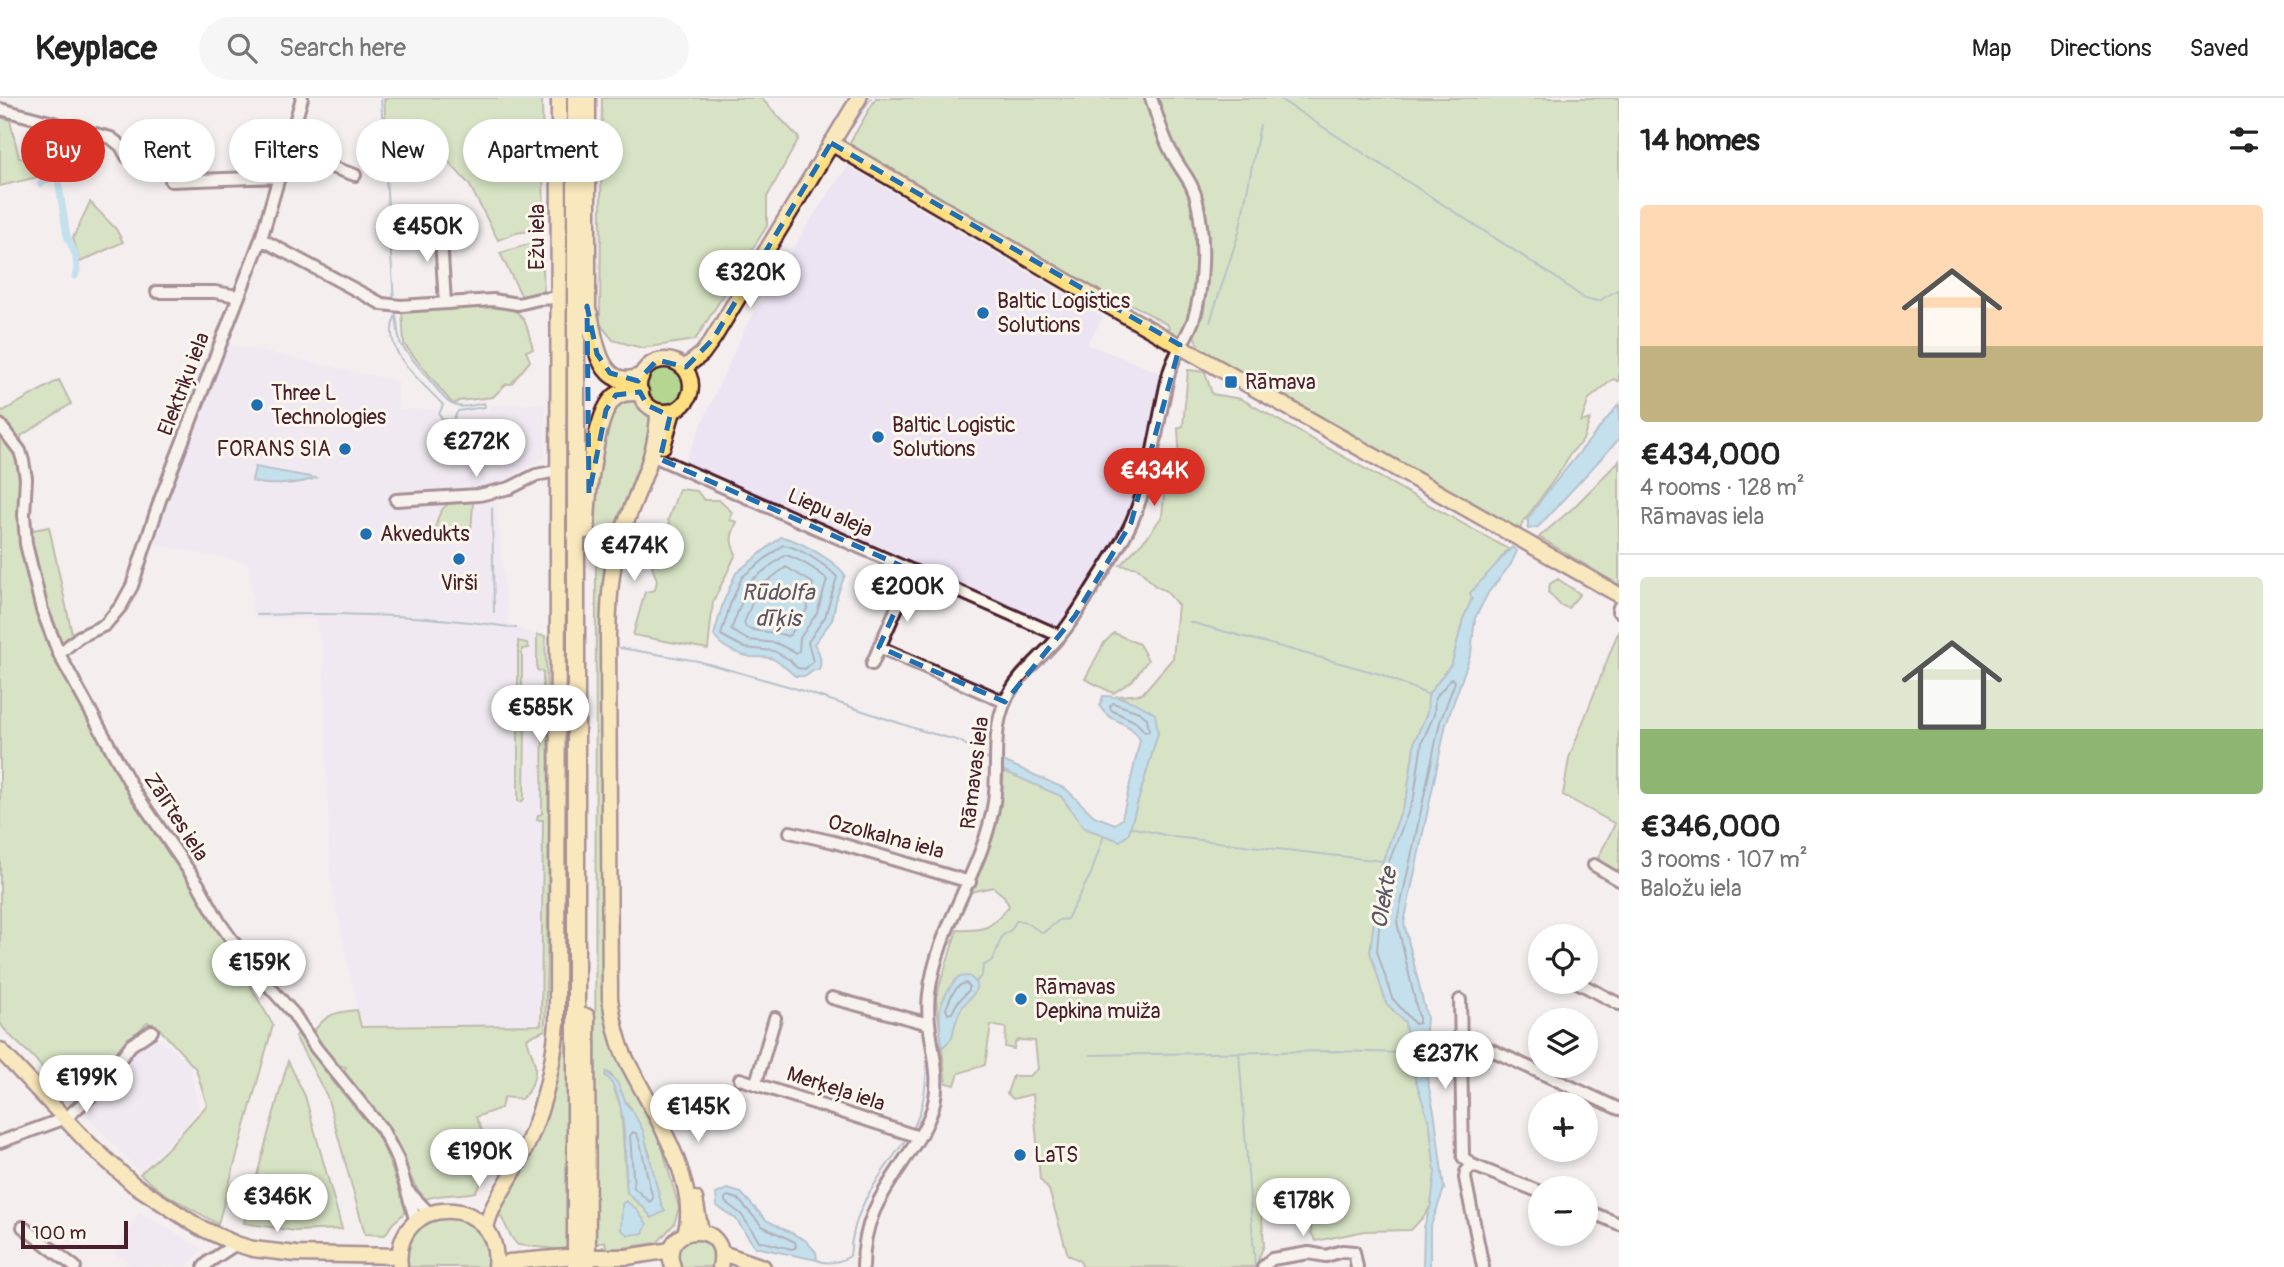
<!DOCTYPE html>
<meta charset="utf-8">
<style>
:root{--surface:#fff;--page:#f6f6f6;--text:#222;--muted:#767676;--line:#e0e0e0;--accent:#d93025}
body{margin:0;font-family:Pangolin,sans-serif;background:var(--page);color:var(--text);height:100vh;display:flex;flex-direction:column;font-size:26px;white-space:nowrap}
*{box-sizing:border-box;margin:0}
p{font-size:23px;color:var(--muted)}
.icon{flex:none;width:38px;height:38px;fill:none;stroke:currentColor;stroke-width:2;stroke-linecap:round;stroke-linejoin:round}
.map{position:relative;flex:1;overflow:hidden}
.sheet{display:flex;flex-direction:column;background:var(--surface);width:665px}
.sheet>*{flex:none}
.guide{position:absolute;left:21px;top:21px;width:665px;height:63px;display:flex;gap:14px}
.tools{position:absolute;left:1528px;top:826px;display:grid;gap:14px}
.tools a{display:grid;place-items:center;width:70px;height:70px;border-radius:50%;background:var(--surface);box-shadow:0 4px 10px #0003;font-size:35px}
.scale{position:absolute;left:21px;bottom:18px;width:107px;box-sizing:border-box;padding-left:7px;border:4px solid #4a1f2b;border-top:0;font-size:19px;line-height:24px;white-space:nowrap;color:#4a1f2b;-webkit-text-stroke:5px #fbf7ec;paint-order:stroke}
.price{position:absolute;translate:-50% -60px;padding:0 16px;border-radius:24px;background:#fff;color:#222;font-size:23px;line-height:46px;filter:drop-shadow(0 2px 4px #0008)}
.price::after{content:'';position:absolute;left:50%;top:42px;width:21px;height:16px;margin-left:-10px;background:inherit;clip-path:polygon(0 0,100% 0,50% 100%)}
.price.current{background:var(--accent);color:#fff}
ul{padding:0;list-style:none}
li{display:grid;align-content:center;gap:14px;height:371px;padding:0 21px}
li+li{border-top:2px solid var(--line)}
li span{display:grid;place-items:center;height:217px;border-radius:7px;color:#555}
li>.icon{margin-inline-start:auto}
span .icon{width:126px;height:126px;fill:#fffc;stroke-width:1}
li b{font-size:30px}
h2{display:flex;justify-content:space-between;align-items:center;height:84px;padding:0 21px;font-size:30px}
.chip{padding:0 24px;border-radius:32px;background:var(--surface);box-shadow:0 4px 10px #0003;font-size:24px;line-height:63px}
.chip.current{background:var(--accent);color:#fff}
header{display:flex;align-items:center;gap:42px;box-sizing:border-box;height:98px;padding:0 35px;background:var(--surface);border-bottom:2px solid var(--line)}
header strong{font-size:33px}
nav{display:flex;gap:38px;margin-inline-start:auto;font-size:24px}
.search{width:490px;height:63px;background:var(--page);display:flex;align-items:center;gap:18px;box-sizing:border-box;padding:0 24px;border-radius:38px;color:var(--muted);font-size:26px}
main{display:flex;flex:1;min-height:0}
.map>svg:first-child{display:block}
.built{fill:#ece3f3}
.green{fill:#b4d690;stroke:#7f7a5e;stroke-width:2;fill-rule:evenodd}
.water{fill:#89cfea;stroke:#70899e;stroke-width:2}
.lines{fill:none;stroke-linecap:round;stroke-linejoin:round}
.shore{stroke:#636577;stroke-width:2}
.stream{stroke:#70899e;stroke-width:2}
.canal{stroke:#89cfea;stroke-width:7}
.minor-casing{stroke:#4a1f2b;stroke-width:16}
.major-casing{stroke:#4a1f2b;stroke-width:19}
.highway-casing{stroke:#4a1f2b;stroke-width:21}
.minor{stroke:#fbf7ec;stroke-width:10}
.major{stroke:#ffdf80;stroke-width:14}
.highway{stroke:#ffdf80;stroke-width:16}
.marked{fill:none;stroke:#1f6fb2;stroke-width:5;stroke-dasharray:14 9;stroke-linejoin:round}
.poi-dot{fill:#1f6fb2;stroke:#fbf7ec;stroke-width:2.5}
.labels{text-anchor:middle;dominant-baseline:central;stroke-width:6;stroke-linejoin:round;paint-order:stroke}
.street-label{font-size:21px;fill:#4a1f2b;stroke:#fbf7ec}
.poi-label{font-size:21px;fill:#4a1f2b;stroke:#fbf7ec;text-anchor:start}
.water-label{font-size:23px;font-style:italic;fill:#5d5464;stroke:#fbf7ec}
</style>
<header>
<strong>Keyplace</strong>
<div class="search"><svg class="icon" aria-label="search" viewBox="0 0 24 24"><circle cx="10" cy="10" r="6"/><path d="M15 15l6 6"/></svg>Search here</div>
<nav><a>Map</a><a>Directions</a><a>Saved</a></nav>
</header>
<main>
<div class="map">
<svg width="1619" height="1169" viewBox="0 0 1619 1169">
<rect width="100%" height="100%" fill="#f4eeef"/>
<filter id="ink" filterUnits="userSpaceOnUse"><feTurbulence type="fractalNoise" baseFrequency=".0143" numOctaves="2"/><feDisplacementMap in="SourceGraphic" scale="14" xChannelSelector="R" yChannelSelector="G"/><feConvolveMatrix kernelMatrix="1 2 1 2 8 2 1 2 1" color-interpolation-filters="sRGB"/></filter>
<g filter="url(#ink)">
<path class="built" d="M848 68 1103 219 1087 246 1162 276 1142 375 1127 422 1067 519 1053 528 684 366 744 232 813 118Z
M225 245 398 283V311H436L438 325 458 324V315L491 313V307L545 305V360L494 388 509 526 545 540 544 926 361 929 330 780 323 551 315 521H254L248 465 150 446Z
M153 938 190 965 198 1011 182 1032 139 1074 82 1012 131 951Z
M140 1114 203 1151 188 1169H125L128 1164 114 1156 125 1135Z"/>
<path class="green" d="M384 0H542L544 131 516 135 498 142 469 86 435 49 388 58Z
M562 0H568L567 1149 565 1152 518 1147C508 1139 507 1124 497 1114L508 1097 547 1005 557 978 563 930Z
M602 0H761L799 40 767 99V128L695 242 642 250 613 242 600 226Z
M876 0H1146C1161 31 1183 66 1192 99 1202 136 1198 205 1180 238L1170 236 1168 227 1126 203 1124 206 1102 195 851 48 849 46Z
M1156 0H1619V283L1613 281 1589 301 1581 324 1590 321 1583 342 1570 356 1563 369 1522 426 1519 435 1200 252 1194 237 1201 219H1203L1208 180 1205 183 1203 107 1198 91 1174 51Z
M0 19 10 22 19 60 42 63 46 77 0 88Z
M90 104 116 131 123 144 80 164 73 140Z
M542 142 544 198 523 201 500 155Z
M493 205C526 213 524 219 533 251L526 253 530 263 511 286H506L493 299 458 303 455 306 450 303 404 246 402 213Z
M644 287a21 21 0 1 1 42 0a21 21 0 1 1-42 0Z
M1188 272 1205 274 1212 296 1241 301 1508 451 1484 482 1470 495 1472 501 1463 521 1452 565 1428 597V615L1415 642 1407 697 1381 768 1386 905 1405 924 1409 961 1430 1027 1435 1075 1431 1107 1426 1116 1411 1132 1365 1133 1316 1143 1311 1135 1310 1121 1307 1119 1305 1105 1261 1107 1264 1147 1258 1162V1169H1083L1079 1162 1068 1157 1049 1092 1040 1081 1033 996 1013 1001 1007 995 1013 978H1029L1038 971 1035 943 1018 942 1015 945 1014 951 1005 949 1006 930 991 927 985 967 959 975 955 987 946 985 936 899 957 832C985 833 991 831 1009 808L1004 798 993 789 971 794C991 750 1001 722 1004 673L1061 698 1084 730 1120 743 1128 737 1158 635 1129 603 1119 598 1142 596 1173 560 1178 507 1166 493 1155 488 1138 470 1120 467 1149 437 1162 418 1165 389 1179 348 1178 330 1183 328Z
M59 282 71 306 21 338 25 389 33 432 49 429 72 536 52 554 178 763 273 927 218 1126 162 1094 140 1076 166 1052 207 1007 196 971 159 930 147 924 102 975 89 965 66 994C53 984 45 973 35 961 23 948 9 940 0 925V311L3 313Z
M620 302H633L651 318 646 368 639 369 636 373 614 437 612 454 604 894 663 1045 665 1060 679 1110 674 1126 657 1145 605 1152 598 1151 606 1148 605 1143 595 1147 596 424C597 390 596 328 620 302ZM608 974C619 984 621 1000 631 1010L650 1056 651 1070 662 1109 652 1120 644 1110 627 1095 621 1010Z
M1619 363V487L1539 439 1573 410Z
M679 391 697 393 704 402H719L732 414 730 422 737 424C731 437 729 443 736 456L713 504 708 551 633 537 645 494 655 492 657 482 652 469 662 437 676 441 668 422Z
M470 402 473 406 471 435 463 441 461 433V439L446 440V443C430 438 436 414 448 406 454 401 463 402 470 402Z
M1558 481 1580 496 1568 510 1560 507 1548 494 1550 486Z
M1619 532V779L1603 769 1598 760 1615 726 1563 697 1569 660Z
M1114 535 1139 546 1148 562 1132 583 1113 595 1085 581 1104 545Z
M537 537 545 538C551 669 549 801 545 932L527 940C529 950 535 962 535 969 536 981 529 995 521 1001L504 999 501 1010 476 1019 483 1035 501 1056 475 1094C458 1098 442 1095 426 1101 410 1087 399 1051 386 1030 375 1011 357 993 342 975L346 969 335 966 311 937C325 917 333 914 357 912L361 929 541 927 543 722H537L538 717 542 716 543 574 537 572Z
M518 543 527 545 529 550 522 551V615L529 618 525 629 524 701 521 704 518 703Z
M298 936 333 984 380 1039 407 1113 393 1125 385 1137 365 1136 327 998 295 938Z
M288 963 305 998 342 1131 295 1133 244 1125Z
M441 1117C475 1121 490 1133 488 1169H405C408 1133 410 1135 441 1117Z
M700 1139 715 1151V1169H678C677 1145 678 1146 700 1139Z"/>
<path class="water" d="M1619 306V341L1538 429 1528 431V421L1543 399Z
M255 369 316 380C300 386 268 389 252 383Z
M781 439C798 441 836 464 845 477L837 498 832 522 814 546C820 554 822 563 819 572H814L806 578H795C787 571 782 566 773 561 767 558 758 560 751 559 739 557 718 548 714 537L723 505 736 475Z
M1512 449 1517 453 1511 466 1488 495 1475 520 1471 555 1446 626 1404 825 1427 920 1423 961 1435 1019 1444 1091 1430 1130V1169H1423L1424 1129 1431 1107 1435 1075 1430 1027 1409 961 1405 924 1386 905 1370 854 1381 768 1407 697 1415 642 1427 615 1428 597 1452 565 1463 521 1472 501 1470 495Z
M1103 598C1123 598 1139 605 1155 616L1158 635 1128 737 1120 743 1084 730 1061 698 1004 673 999 666V661L1066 691 1094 718 1115 726 1122 721 1140 642C1131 622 1108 625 1100 608Z
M969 878 976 884C978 896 970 898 963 908 957 917 954 929 952 940L942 950C939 916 935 906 958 879Z
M606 974 617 984 627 1007 632 1012 643 1032 662 1109 665 1113 652 1120 644 1110 627 1095C624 1065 629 997 605 977Z
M727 1091 741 1095 766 1122 805 1142 816 1154 817 1162 755 1149 736 1121 717 1108 716 1096Z
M626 1103 636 1111 647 1126 643 1135 629 1137 621 1132 622 1106Z"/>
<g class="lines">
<path class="shore" d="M783 447C799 449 826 467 837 479L825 519 808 544 813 564 805 571 797 570 790 562 774 553 745 550 721 537 730 507 742 479Z
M785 457C794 458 821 474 827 482L817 515 800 540 799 553 796 555 776 545 748 542 731 532 749 484Z
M786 469 813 485 807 511 790 537 787 538C773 532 759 536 746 529L744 525 758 490Z
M1452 580 1455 584 1440 624 1397 824 1419 920V925L1415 926 1392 900 1377 853 1380 818 1387 769 1414 699 1422 644 1434 617 1435 600Z
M1113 605 1139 614 1147 620 1149 633 1145 634 1136 624 1111 612 1110 608Z
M966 885 969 888V892L957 905 952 915 948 916 946 911C950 901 954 887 966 885Z
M633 1034 637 1036C645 1057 646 1079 653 1100L650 1104 634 1090 630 1038Z
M728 1098 738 1101 762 1128 795 1144 796 1149 792 1151 759 1143 741 1116 725 1104V1100Z"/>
<path class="stream" d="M381 0 394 204
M1278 0 1549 175 1585 201 1599 203 1619 191
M852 29 871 0
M395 213C398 223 397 236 401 247L445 301C457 313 469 308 484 305L485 309 458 313 453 322 442 321 439 316 443 307C423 284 378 252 396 217
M1210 224 1239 134 1260 27
M492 410 494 514
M257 517C343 514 431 517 516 530
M1190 524 1380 576 1429 597
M620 550 698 563 791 589 923 633 960 643 989 662
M1130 729 1174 739 1382 763
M975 885 982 877 983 868 993 862 1002 838 1012 831 1016 823H1023L1043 835 1059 822 1067 821 1091 776 1104 737
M1239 954 1255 1169
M1091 957 1332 953 1408 955
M913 1030C925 1008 926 985 927 961
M817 1162C827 1167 841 1164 850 1158 853 1109 877 1082 904 1044"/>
<path class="canal" d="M41 86 48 81 57 79 58 81 67 138 76 158 77 172 75 178"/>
<g class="minor-casing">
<path id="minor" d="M0 11 111 40 121 48 127 59
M287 54 355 77
M171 83 280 79
M440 125 445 205
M261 141 382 206 401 208 493 202 518 206 539 201 557 200
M157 194H215L237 198
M0 327 20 353 23 363 26 380 24 417 26 446 42 512 59 556 136 696 198 786 220 825 249 866 293 915 316 950 382 1031 398 1062 416 1124
M660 361 1060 538
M396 402 479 397 510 390 536 377 557 373
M1618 513 1619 509
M879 549 1005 604
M59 556 79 539 105 527 121 508 132 488 160 402 261 141 302 0
M872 566 913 473
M790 734 834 744 970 784
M1594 767 1619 782
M1577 884 1619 906
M832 900 929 926
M1460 902 1463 1059 1472 1067 1540 1094
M1459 937 1619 1011
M740 981 919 1039
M756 985 775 920
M0 1044 66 1020 92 997 131 947 152 933
M1472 1067 1466 1074 1465 1080 1483 1169
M408 1093 429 1115
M1586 1112 1619 1126
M23 1129 75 1169
M204 1169 210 1163 236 1146
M863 1169C863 1116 886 1091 913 1049 921 1036 929 1024 933 1009 944 969 924 936 929 896 937 828 984 772 994 704 999 671 991 635 1005 604 1015 579 1040 561 1057 541 1070 527 1080 510 1090 494 1104 471 1121 448 1132 423 1152 377 1157 324 1169 275 1174 256 1186 242 1193 223 1204 191 1205 137 1197 104 1194 86 1182 74 1174 59 1163 41 1158 20 1151 0
M1263 1169 1272 1161 1309 1155 1326 1158 1342 1153 1354 1154 1357 1169"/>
</g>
<g class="major-casing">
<path id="major" d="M831 45 1109 208 1619 497
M639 288a26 26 0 1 1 52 0a26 26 0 1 1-52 0Z
M684 270 702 256 713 241 859 0
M658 313C658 360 634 397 620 441 610 472 609 505 608 537L610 901C613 920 617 942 625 959 647 1005 702 1083 685 1136
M663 348 673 313
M0 952 90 1047 133 1086 199 1129 236 1146 253 1151 296 1156 399 1158
M695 1101 701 1134
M486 1130C491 1106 509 1084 520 1062 542 1018 553 974 557 925L559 0
M722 1155 763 1169
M595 1159H627L671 1152
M400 1169C391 1094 504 1094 495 1169
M500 1169 509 1164 566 1159
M673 1169C656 1126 732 1119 720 1169"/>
</g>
<g class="highway-casing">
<path id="highway" d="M576 0V1169
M587 0V226
M589 216C594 243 600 294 640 279
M586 432C586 404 594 317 614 300 621 293 631 294 640 294
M586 919 587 1169"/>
</g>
<use href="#minor" class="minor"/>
<use href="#major" class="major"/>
<use href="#highway" class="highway"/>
</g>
</g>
<path d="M0 0H1619V1169H0ZM831 45 1180 247 1131 425 1075 518 1005 604 879 549 913 473 660 361 670 318 647 307 640 294 616 297 606 312 589 396 587 208 597 256 610 275 638 283 657 262 686 269 713 241Z" fill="#f4eeef" fill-opacity=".55" fill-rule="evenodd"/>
<path class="marked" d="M831 45 1180 247 1131 425 1075 518 1005 604 879 549 913 473 660 361 670 318 647 307 640 294 616 297 606 312 589 396 587 208 597 256 610 275 638 283 657 262 686 269 713 241Z"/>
<g class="poi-dot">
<circle cx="983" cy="215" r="7"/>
<rect x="1224" y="277" width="14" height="14" rx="3.5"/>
<circle cx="257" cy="307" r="7"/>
<circle cx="878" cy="339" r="7"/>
<circle cx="345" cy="351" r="7"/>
<circle cx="366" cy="436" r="7"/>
<circle cx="459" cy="461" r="7"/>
<circle cx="1021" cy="901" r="7"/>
<circle cx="1020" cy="1057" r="7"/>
</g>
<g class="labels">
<g class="street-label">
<text transform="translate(537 139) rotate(-90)">Ežu iela</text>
<text transform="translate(184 286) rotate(-69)">Elektriķu iela</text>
<text transform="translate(830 415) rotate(24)">Liepu aleja</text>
<text transform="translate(975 675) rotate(-83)">Rāmavas iela</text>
<text transform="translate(176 719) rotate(57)">Zālītes iela</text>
<text transform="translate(886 739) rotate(15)">Ozolkalna iela</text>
<text transform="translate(836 991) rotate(18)">Merķeļa iela</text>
</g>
<g class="poi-label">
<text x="997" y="203">Baltic Logistics<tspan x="997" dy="24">Solutions</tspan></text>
<text x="1245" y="284">Rāmava</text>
<text x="271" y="295">Three L<tspan x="271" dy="24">Technologies</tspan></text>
<text x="892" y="327">Baltic Logistic<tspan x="892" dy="24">Solutions</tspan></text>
<text x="331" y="351" text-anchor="end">FORANS SIA</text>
<text x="380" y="436">Akvedukts</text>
<text x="459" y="485" text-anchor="middle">Virši</text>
<text x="1035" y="889">Rāmavas<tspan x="1035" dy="24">Depkina muiža</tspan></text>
<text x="1034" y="1057">LaTS</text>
</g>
<g class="water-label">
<text x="778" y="494">Rūdolfa<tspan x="778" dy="26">dīķis</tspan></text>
<text transform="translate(1384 800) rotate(-80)">Olekte</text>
</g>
</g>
</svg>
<div class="tools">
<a><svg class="icon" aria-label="locate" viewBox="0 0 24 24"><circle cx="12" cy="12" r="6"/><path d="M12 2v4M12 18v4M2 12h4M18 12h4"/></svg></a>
<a><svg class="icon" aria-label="layers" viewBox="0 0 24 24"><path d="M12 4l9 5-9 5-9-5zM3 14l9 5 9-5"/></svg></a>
<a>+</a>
<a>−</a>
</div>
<div class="scale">100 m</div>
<b class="price" style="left:427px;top:166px">€450K</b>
<b class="price" style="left:750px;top:212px">€320K</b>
<b class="price" style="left:476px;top:381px">€272K</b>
<b class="price current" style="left:1154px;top:410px">€434K</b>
<b class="price" style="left:634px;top:485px">€474K</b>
<b class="price" style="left:907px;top:526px">€200K</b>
<b class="price" style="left:540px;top:647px">€585K</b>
<b class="price" style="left:259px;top:902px">€159K</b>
<b class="price" style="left:1445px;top:993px">€237K</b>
<b class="price" style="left:86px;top:1017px">€199K</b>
<b class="price" style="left:698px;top:1046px">€145K</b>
<b class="price" style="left:479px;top:1091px">€190K</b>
<b class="price" style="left:277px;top:1136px">€346K</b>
<b class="price" style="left:1303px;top:1140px">€178K</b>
<div class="guide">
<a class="chip current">Buy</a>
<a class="chip">Rent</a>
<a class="chip">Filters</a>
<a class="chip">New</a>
<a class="chip">Apartment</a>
</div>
</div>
<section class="sheet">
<h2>14 homes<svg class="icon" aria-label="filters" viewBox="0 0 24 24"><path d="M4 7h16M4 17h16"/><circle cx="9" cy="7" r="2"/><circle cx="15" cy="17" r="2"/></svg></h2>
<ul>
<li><span style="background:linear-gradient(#ffd9b3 65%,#c2b280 0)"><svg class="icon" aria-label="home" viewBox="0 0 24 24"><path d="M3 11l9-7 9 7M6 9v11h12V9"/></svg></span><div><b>€434,000</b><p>4 rooms · 128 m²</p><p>Rāmavas iela</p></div></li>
<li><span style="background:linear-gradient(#dfe7d0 70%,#8fb573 0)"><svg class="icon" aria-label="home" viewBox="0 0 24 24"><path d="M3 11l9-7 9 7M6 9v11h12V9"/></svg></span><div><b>€346,000</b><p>3 rooms · 107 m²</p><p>Baložu iela</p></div></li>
</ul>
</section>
</main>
